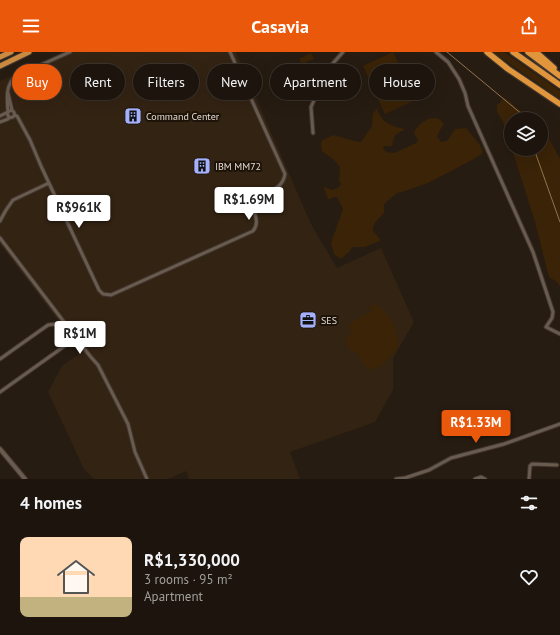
<!DOCTYPE html>
<meta charset="utf-8">
<style>
:root{--surface:#1d150d;--page:#251e16;--text:#f1f3f6;--muted:#a09f9d;--line:#3b342e;--accent:#ea580c}
body{margin:0;font-family:"PT Sans",sans-serif;background:var(--page);color:var(--text);height:100vh;display:flex;flex-direction:column;font-size:15px;white-space:nowrap}
*{box-sizing:border-box;margin:0}
p{font-size:13px;color:var(--muted)}
.icon{flex:none;width:22px;height:22px;fill:none;stroke:currentColor;stroke-width:2;stroke-linecap:round;stroke-linejoin:round}
.map{position:relative;height:427px;overflow:hidden}
.details{display:flex;flex-direction:column;background:var(--surface);flex:1}
.details>*{flex:none}
.hud{position:absolute;left:12px;top:12px;width:536px;height:36px;display:flex;gap:8px}
.fabs{position:absolute;left:504px;top:60px;display:grid;gap:8px}
.fabs a{display:grid;place-items:center;width:44px;height:44px;border-radius:50%;background:var(--surface);box-shadow:0 4px 16px #0002,0 0 0 1px var(--line);font-size:20px}
.price{position:absolute;translate:-50% -34px;padding:0 9px;border-radius:4px;background:#fff;color:#222;font-size:13px;line-height:26px;filter:drop-shadow(0 1px 2px #0008)}
.price::after{content:'';position:absolute;left:50%;top:24px;width:12px;height:9px;margin-left:-6px;background:inherit;clip-path:polygon(0 0,100% 0,50% 100%)}
.price.current{background:var(--accent);color:#fff}
ul{padding:0;list-style:none}
li{display:flex;align-items:center;gap:12px;height:100px;padding:0 20px}
li+li{border-top:1px solid var(--line)}
li span{display:grid;place-items:center;flex:none;width:112px;height:80px;border-radius:8px;color:#555}
li>.icon{margin-inline-start:auto}
span .icon{width:48px;height:48px;fill:#fffc;stroke-width:1}
li b{font-size:17px}
h2{display:flex;justify-content:space-between;align-items:center;height:48px;padding:0 20px;font-size:17px}
.chip{padding:0 14px;border-radius:18px;background:var(--surface);box-shadow:0 4px 16px #0002,0 0 0 1px var(--line);font-size:14px;line-height:36px}
.chip.current{background:var(--accent);color:#fff}
header{display:flex;justify-content:space-between;align-items:center;height:52px;padding:0 20px;background:var(--accent);color:#fff;font-size:18px;font-weight:700}
.map>svg:first-child{display:block}
.built{fill:#332313}
.green{fill:#3a2307}
.lines{fill:none;stroke-linecap:round;stroke-linejoin:round}
.stream{stroke:#927451;stroke-width:1}
.minor-casing{stroke:#3f352f;stroke-width:5}
.secondary-casing{stroke:#3f352f;stroke-width:6}
.trunk-casing{stroke:#3f352f;stroke-width:7}
.motorway-casing{stroke:#3f352f;stroke-width:8}
.minor{stroke:#695b4e;stroke-width:3}
.secondary{stroke:#695b4e;stroke-width:4}
.trunk{stroke:#ca8a40;stroke-width:5}
.motorway{stroke:#e2963c;stroke-width:5.5}
.labels{text-anchor:middle;dominant-baseline:central;stroke-width:4;stroke-linejoin:round;paint-order:stroke}
.poi-label{font-size:10px;fill:#e4dcd4;stroke:#1d1308;text-anchor:start}
</style>
<header><svg class="icon" aria-label="menu" viewBox="0 0 24 24"><path d="M4 6h16M4 12h16M4 18h16"/></svg>Casavia<svg class="icon" aria-label="share" viewBox="0 0 24 24"><path d="M12 15V3M7 8l5-5 5 5M5 13v7h14v-7"/></svg></header>
<div class="map">
<svg width="560" height="427" viewBox="0 0 560 427">
<rect width="100%" height="100%" fill="#271c11"/>
<path class="built" d="M64 0H236L311 172 337 216 381 196 414 270 393 306V338L375 370 290 400 300 427H189L186 419 168 427H94L84 417 48 340 62 314 82 300 0 192V29Z"/>
<path class="green" d="M393 0 415 48 385 62 363 14Z
M493 0H504L560 39V47Z
M311 1 314 7 302 12 299 7Z
M504 45 525 63 535 67H511V94C509 87 507 79 504 72 500 63 496 62 497 52H499Z
M377 57C383 72 391 74 405 77L395 83 392 94H384L383 96 386 100 394 101 416 91 418 88 414 81C417 73 429 63 439 67 439 67 443 71 444 71L437 84 441 90 447 89 455 77 466 76 480 93 483 101 474 107 428 131 402 140 397 141 384 152V161C379 167 372 171 373 179L380 187V189L364 195H352L350 199 341 207 334 202 331 191 343 157 337 145H334L330 147H328L324 136 325 135 332 138 338 136 341 132 339 128 340 115 334 108 322 99C319 85 323 89 333 83L354 89 361 90 372 74 373 61Z
M541 70H543L545 79 560 107V235L557 230 549 225 535 170 512 97H541Z
M371 253C386 252 399 279 398 292 397 298 392 303 388 307 383 313 380 316 372 316L371 319 362 311 359 303 349 297 346 291 347 286 352 281 348 276 349 273 358 266 372 259 373 258 369 255Z"/>
<g class="lines">
<path class="stream" d="M447 0 523 63 524 67
M534 97 560 170"/>
<g class="minor-casing">
<path id="minor" d="M436 0 448 10 459 27 465 41 468 54 533 200 553 260 552 266 546 275 560 282
M8 41 12 58
M7.5 62a3.5 3.5 0 1 1 7 0a3.5 3.5 0 1 1-7 0Z
M8 60C7 47 5 33 16 24L70 0
M14 63 17 64 30 88 41 114 99 238 103 242 111 243 253 179C262 168 250 159 254 147 266 138 282 140 285 122L230 0
M0 64 8 60
M0 70 8 67 10 65
M313 81 311 55 328 17 343 0
M0 169 6 158 13 148 49 131
M0 186 90 304 98 313 128 372 135 400 147 427
M0 307 48 273 56 272 66 287V293L0 340
M396 427 405 426 429 418 451 406 504 392 560 372
M475 427 481 425 485 427
M529 427 530 414 532 412 557 413"/>
</g>
<g class="secondary-casing">
<path id="secondary" d="M0 397 25 427"/>
</g>
<g class="trunk-casing">
<path id="trunk" d="M0 5 11 0
M0 14 29 0"/>
</g>
<g class="motorway-casing">
<path id="motorway" d="M487 0 508 17 560 52
M513 0 560 33
M528 0 560 24
M536 0 554 16"/>
</g>
<use href="#minor" class="minor"/>
<use href="#secondary" class="secondary"/>
<use href="#trunk" class="trunk"/>
<use href="#motorway" class="motorway"/>
</g>
<defs>
<g id="building-square" transform="scale(0.9)"><rect x="-9" y="-9" width="18" height="18" rx="4" fill="#a5b1fc" stroke="#1d1308"/><path d="M-4-6H4V6H1V3H-1V6H-4ZM-2.5-4.3h1.7v1.8h-1.7ZM.8-4.3h1.7v1.8H.8ZM-2.5-1h1.7V.8h-1.7ZM.8-1h1.7V.8H.8Z" fill="#111"/></g>
<g id="office-square" transform="scale(0.9)"><rect x="-9" y="-9" width="18" height="18" rx="4" fill="#a5b1fc" stroke="#1d1308"/><path d="M-6-3h4V-5.5h4V-3h4V5H-6ZM-1-4.5V-3h2v-1.5ZM-6 0V1H6V0Z" fill="#111"/></g>
</defs>
<g fill-rule="evenodd">
<use href="#building-square" x="133" y="64"/>
<use href="#building-square" x="202" y="114"/>
<use href="#office-square" x="308" y="268"/>
</g>
<g class="labels">
<g class="poi-label">
<text x="146" y="64">Command Center</text>
<text x="215" y="114">IBM MM72</text>
<text x="321" y="268">SES</text>
</g>
</g>
</svg>
<div class="fabs">
<a><svg class="icon" aria-label="layers" viewBox="0 0 24 24"><path d="M12 4l9 5-9 5-9-5zM3 14l9 5 9-5"/></svg></a>
</div>
<b class="price" style="left:249px;top:169px">R$1.69M</b>
<b class="price" style="left:79px;top:177px">R$961K</b>
<b class="price" style="left:80px;top:303px">R$1M</b>
<b class="price current" style="left:476px;top:392px">R$1.33M</b>
<div class="hud">
<a class="chip current">Buy</a>
<a class="chip">Rent</a>
<a class="chip">Filters</a>
<a class="chip">New</a>
<a class="chip">Apartment</a>
<a class="chip">House</a>
</div>
</div>
<section class="details">
<h2>4 homes<svg class="icon" aria-label="filters" viewBox="0 0 24 24"><path d="M4 7h16M4 17h16"/><circle cx="9" cy="7" r="2"/><circle cx="15" cy="17" r="2"/></svg></h2>
<ul>
<li><span style="background:linear-gradient(#ffd9b3 75%,#c2b280 0)"><svg class="icon" aria-label="home" viewBox="0 0 24 24"><path d="M3 11l9-7 9 7M6 9v11h12V9"/></svg></span><div><b>R$1,330,000</b><p>3 rooms · 95 m²</p><p>Apartment</p></div><svg class="icon" aria-label="heart" viewBox="0 0 24 24"><path d="M12 20l-8-8c-3-5 5-10 8-4 3-6 11-1 8 4z"/></svg></li>
</ul>
</section>
